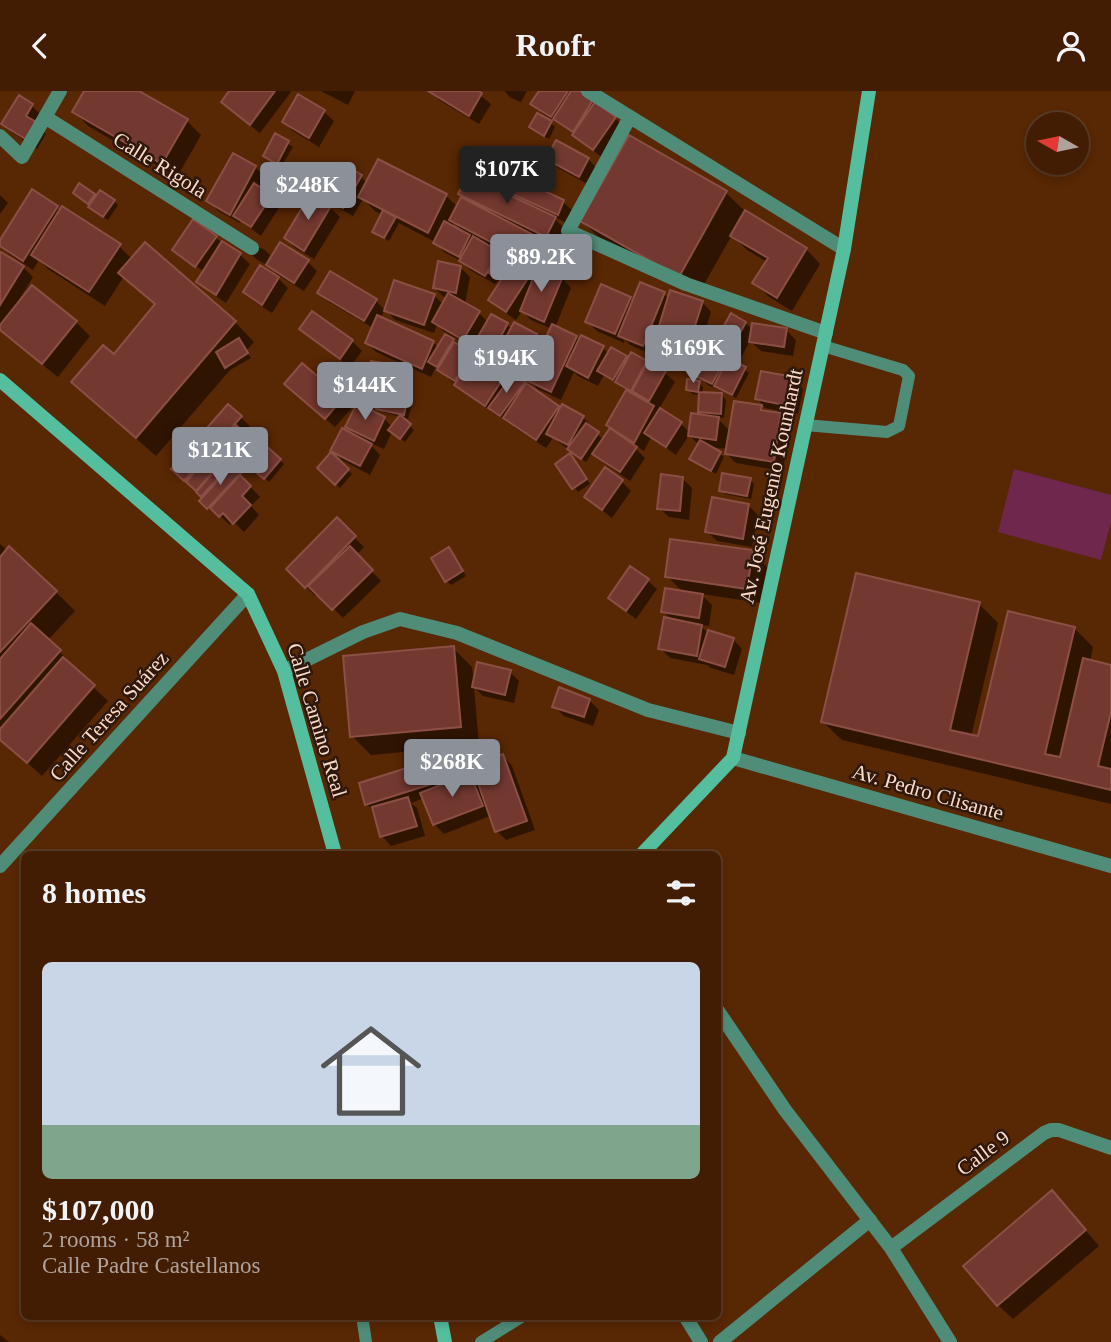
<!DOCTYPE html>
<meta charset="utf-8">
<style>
:root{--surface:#421d03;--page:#4c2a12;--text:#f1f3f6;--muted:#aea29a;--line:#5a3b25;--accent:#8c9099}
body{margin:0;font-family:Georgia,serif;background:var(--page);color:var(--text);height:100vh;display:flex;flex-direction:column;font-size:26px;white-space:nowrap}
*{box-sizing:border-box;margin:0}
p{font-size:23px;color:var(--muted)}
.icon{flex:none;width:38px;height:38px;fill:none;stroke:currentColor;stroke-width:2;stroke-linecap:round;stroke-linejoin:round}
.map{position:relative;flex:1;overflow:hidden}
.details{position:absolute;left:21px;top:760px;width:700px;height:469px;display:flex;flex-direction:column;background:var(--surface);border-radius:10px;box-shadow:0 4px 10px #0003,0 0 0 2px var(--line)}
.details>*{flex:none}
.needle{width:46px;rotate:279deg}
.controls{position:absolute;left:1026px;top:21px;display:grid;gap:14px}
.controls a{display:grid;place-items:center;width:63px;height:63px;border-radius:50%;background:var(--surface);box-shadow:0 4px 10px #0003,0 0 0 2px var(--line);font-size:35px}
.price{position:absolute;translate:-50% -60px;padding:0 16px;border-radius:7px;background:var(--accent);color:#fff;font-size:23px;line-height:46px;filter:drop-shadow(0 2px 4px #0008)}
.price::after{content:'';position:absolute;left:50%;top:42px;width:21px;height:16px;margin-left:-10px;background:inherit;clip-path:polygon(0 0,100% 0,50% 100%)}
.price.selected{background:#222;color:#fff}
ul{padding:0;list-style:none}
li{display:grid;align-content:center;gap:14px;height:371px;padding:0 21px}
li+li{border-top:2px solid var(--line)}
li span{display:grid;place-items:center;height:217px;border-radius:10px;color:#555}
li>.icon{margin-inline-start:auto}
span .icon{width:126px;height:126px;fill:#fffc;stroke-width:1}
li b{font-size:30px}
h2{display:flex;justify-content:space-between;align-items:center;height:84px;padding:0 21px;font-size:30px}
header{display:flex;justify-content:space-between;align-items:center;height:91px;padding:0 21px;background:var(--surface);font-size:32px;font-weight:600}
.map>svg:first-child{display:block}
.green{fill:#6f274d}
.shadow{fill:#0007;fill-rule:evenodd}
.building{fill:#733930;stroke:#8c4f45;stroke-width:2}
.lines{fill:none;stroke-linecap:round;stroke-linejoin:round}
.lane{stroke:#4f8d79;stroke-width:12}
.street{stroke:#4f8d79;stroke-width:14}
.secondary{stroke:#54be9e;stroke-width:14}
.labels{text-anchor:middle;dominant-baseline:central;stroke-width:5;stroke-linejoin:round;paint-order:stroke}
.street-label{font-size:21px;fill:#fadbca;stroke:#2e180b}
</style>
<header><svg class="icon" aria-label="back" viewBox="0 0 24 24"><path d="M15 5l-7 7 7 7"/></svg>Roofr<svg class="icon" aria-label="person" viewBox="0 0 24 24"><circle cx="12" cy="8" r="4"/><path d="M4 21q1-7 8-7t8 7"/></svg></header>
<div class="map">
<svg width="1111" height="1251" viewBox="0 0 1111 1251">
<rect width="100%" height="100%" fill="#582704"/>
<path class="green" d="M1014 378 1111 404V431L1101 469 998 441Z"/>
<path class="shadow" d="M86 0H135L187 30 201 44 177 86 88 35 74 20Z
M231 0H290L291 1 260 42 232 21 223 11Z
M321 0H355L348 14Z
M430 0H475L491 13 479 33 439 9Z
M505 0H527L521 11 509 6Z
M540 0H576L615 27 625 37 603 67 584 53 574 43 542 22 533 12Z
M299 6 324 21 334 30 319 56 293 40 284 31Z
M32 15 41 24 36 33 46 43 37 58 13 42 3 33Z
M551 32 555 36 549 48 535 40 531 36Z
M276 45 293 56 281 76 265 65Z
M630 46 726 102 747 122 806 158 820 173 792 220 769 206 755 192 767 171 747 159 732 144 698 204 601 149 582 130Z
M234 65 255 76 265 86 259 97 271 105 280 115 261 145 241 130 240 132 218 120 209 110Z
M548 68H588L598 78 589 94 558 77Z
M378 70 446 105 458 116 463 106 460 103 476 71 563 111 573 120 567 132 553 126 564 137 556 154 534 144 549 159 539 178 562 187 571 197 555 237 576 246 580 251 603 257 609 263 625 266 628 269 646 271 665 282 675 291 659 318 681 333 690 342 705 326 699 321 701 304 692 303 688 298 699 291 703 296 702 303 722 304 726 309 724 327 716 326 730 340 761 316 766 321 781 323 790 333 783 380 736 372 727 363V358L709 356 724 366 716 383 695 371 699 354 689 344 676 364 651 346 644 360 634 353 633 355 645 367 630 390 604 372 593 361 586 371 553 347 546 357 514 336 506 327 505 328 495 323 466 303 436 276 431 286 376 261 367 252 373 237 329 211 319 201 376 210 385 219 380 227 433 251 439 257 452 250 474 266 494 277 504 287 501 291 506 295 524 292 561 319 583 326 592 336 591 338 604 349 612 337 609 333 628 299 604 284 598 295 578 285 574 281 561 309 538 298 528 289 530 285 508 274 502 269 501 272 485 263 475 253 473 257 443 240 437 233 434 242 395 229 386 219 434 204 444 214 447 207 444 206 434 197 460 176 470 186 465 213 479 222 488 231 507 234 512 238 536 244 545 253 552 238 531 229 522 220 516 229 499 218 490 209 502 190 499 188 495 193 470 179 461 170 444 161 435 151 399 132 389 150 374 140 382 124 375 120 363 108 353 125 334 114 325 105 343 75 361 86 367 92ZM455 132 464 141 452 136ZM493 155 539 179 535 187 515 171 514 173 502 165ZM507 268 528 279 526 282 507 272Z
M33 100 61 120 119 155 132 168 145 153 235 231 254 251 246 260 251 267 230 279 156 365 93 310 74 291 114 265 156 215 124 185 105 215 48 178 39 169 33 179 9 163 0 153Z
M0 104 8 112 0 123Z
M93 105 96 107 114 110 118 114 108 129 94 120 90 116 91 115 79 106Z
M312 105 330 117 340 126 314 168 295 157 286 147Z
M194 131 221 151 240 164 250 173 226 212 208 200 198 191 203 180 182 164V167L174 159Z
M281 154 308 171 317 180 304 200 278 184 268 174Z
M256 155 265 159 270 164 265 173 256 168 252 164Z
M2 163 23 176 33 186 17 212 76 231 90 245 58 286 14 251 0 237 2 234 0 233V166Z
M265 179 278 187 288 197 272 222 255 211 245 201Z
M664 203 669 208 702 211 711 221 693 280 662 270 654 262 653 264 630 254 625 249 624 252 597 240 587 230 630 207 634 211Z
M313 222 352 250 362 260 350 276 311 248 301 238Z
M745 232 753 239H786L796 249 793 265 761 260 750 250 737 274 749 282 736 307 708 294 699 284Z
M382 274 387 278 382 301 408 307 412 312 408 328 383 321 379 317 359 315 384 328 393 336 400 326 414 339 405 351 392 341 384 358 368 351 380 364 370 384 342 369 332 359 358 347 347 336 358 314H355L350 310 373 303 367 298Z
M793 288 803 298 798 323 765 317 757 307Z
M296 302 342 308 351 318 335 336Z
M240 326 250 335 243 343 254 354 234 378 260 406 251 415 259 424 244 441 233 430 230 434 214 419 213 421 201 410 204 407 173 378Z
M331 364 352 383 340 397 319 377Z
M280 369 284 373 269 391 254 378Z
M574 369 590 393 578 401 558 374Z
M682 387 692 397 689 429 669 426 659 417Z
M750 389 754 393 751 408 725 403 721 399Z
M621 390 631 400 612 427 596 415 586 406Z
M748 414 758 424 752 456 717 450 707 440Z
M337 429 364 456 356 464 381 490 343 527 318 502 315 505 288 478Z
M0 453 56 501 75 520 48 549 74 575 73 577 108 610 42 685 0 647V641L3 638 0 635Z
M449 459 453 463 466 485 451 494 446 489Z
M752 461 767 476 762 512 701 503 712 514 709 535 700 534 709 543 733 548 742 558 734 584 711 577 707 574 670 567 660 557 673 530 663 520 683 501 667 485Z
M647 489 657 498 636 528 620 516 610 507Z
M979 513 998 532 971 646 979 647 1074 537 1093 556 1090 571 1111 576V713L842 649 822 630Z
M453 557 472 576 474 591 510 581 519 590 514 612 483 605 474 596 479 654 371 664 352 645Z
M589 609 599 619 593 635 564 625 554 615Z
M450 665 460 675 463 687 470 684 481 695 503 665 512 675 535 739 506 749 497 740 490 725 444 743 434 733 424 707 411 712 417 717 425 745 391 755 382 745 375 721 367 713Z
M1066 1116 1099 1155 1013 1228 998 1214Z
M0 1244 9 1251H0Z"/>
<path class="building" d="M84 0H139L188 28 162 73 72 21Z
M229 0H275L250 34 221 11Z
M428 0H479L482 2 469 25Z
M539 0H568L551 26 530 13Z
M571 0H580L593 9 573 41 553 28Z
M298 3 325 19 309 47 282 31Z
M19 4 33 13 26 25 38 32 27 49 1 33Z
M595 11 616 26 593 59 572 44Z
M537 22 552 30 544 45 529 36Z
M275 42 289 50 277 73 263 65Z
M629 44 727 100 679 186 580 130Z
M556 49 589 67 579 86 546 68Z
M233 62 256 75 230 124 206 110Z
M378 68 447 103 428 142 358 106Z
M475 68 564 109 558 124 468 83Z
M342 72 362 84 343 117 323 105Z
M467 84 556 126 546 146 458 103Z
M79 92 95 103 88 113 73 102Z
M254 92 272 104 251 136 233 125Z
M32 98 58 115 23 170 0 155V149Z
M100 99 115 109 103 126 88 116Z
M311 102 331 115 304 160 284 147Z
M461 106 541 148 529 171 449 129Z
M62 115 121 153 89 201 31 164Z
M383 119 396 126 384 147 372 141Z
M745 119 807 157 777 207 752 192 768 167 730 145Z
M193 128 217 145 195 176 172 159Z
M444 130 470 144 459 166 433 152Z
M473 145 500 161 485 185 459 170Z
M222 150 241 162 216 204 196 191Z
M145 151 236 230 136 347 71 291 103 254 114 263 155 213 118 182Z
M280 151 309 169 294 192 266 174Z
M1 161 24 175 0 214V162Z
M502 162 512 168 499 188 489 182Z
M514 169 532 181 506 221 488 209Z
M438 170 461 175 456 202 433 197Z
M260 174 279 186 262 214 243 201Z
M538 175 563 185 544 231 520 220Z
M330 180 377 208 364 230 317 202Z
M394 189 435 203 424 234 384 220Z
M640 191 665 201 643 255 618 245Z
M601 193 631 206 615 243 585 231Z
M32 194 77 230 42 273 0 239V234Z
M670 199 703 210 683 272 651 261Z
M448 202 480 220 463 249 432 231Z
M312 220 353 249 340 268 299 238Z
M731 222 746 231 712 293 696 285Z
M491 223 508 232 491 264 473 254Z
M377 224 434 250 422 278 365 252Z
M514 231 537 243 519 277 496 265Z
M752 232 787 237 784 256 749 251Z
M552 233 577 245 551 301 526 289Z
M445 243 454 248 437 276 428 271Z
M581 244 604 255 588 287 566 275Z
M239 247 248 262 225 277 216 261Z
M454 251 472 262 455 290 437 279Z
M611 256 627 265 613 289 597 280Z
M631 261 647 270 631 300 615 291Z
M475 262 496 276 491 282 502 289 485 315 454 294Z
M728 267 746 276 732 304 714 295Z
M371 270 383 272 378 301 365 298Z
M648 270 666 280 649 310 632 300Z
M302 272 343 307 325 328 284 293Z
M761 280 794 286 789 315 755 308Z
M513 283 525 291 500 325 488 317Z
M687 288 700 290 698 301 686 299Z
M526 292 559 315 536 349 503 327Z
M350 298 377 302 375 314 348 310Z
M380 299 408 306 404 324 376 318Z
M626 299 654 315 634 352 606 334Z
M699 301 722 302 721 323 698 321Z
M734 310 762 314 761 319 781 322 774 371 725 363Z
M357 312 385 326 374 350 345 336Z
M228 313 242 325 184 390 171 378Z
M562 313 584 325 568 354 546 343Z
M660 317 682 331 666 356 644 342Z
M691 322 719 326 716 349 688 345Z
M400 324 411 333 400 348 388 339Z
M586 332 599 341 581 368 567 358Z
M236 334 246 343 196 400 186 391Z
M342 337 372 353 360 375 330 360Z
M610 337 637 356 620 381 592 363Z
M700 349 721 361 711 380 689 368Z
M239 352 245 357 201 406 196 401Z
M264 353 281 368 264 388 247 374Z
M331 361 349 378 335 394 317 377Z
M570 362 587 388 572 398 555 373Z
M232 374 241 382 207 418 199 410Z
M605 376 623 389 602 419 584 406Z
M722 382 751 387 747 405 719 400Z
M661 383 683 386 680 420 657 418Z
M240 384 251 395 242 405 251 414 233 433 223 422 219 426 210 417Z
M712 406 749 413 743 448 705 441Z
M337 426 356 445 305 497 286 478Z
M670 448 753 459 747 498 665 486Z
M9 455 57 500 0 561V466Z
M350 455 373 479 332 519 308 495Z
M449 456 463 480 445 491 431 467Z
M630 475 649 488 626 520 608 507Z
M856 482 980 511 950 639 978 645 1008 520 1075 536 1045 663 1060 666 1083 567 1111 574V621L1098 675 1111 678V699L821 631Z
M665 497 703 503 699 527 661 521Z
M664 526 702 534 697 565 658 558Z
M31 532 61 559 0 628V568Z
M708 539 734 547 725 576 699 568Z
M454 555 461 636 350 646 343 565Z
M63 566 95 594 27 672 0 649V638Z
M477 571 511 579 505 604 472 596Z
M559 596 590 608 584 626 552 616Z
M451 663 457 685 365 714 359 692Z
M503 663 527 730 495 741 472 675Z
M470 682 483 715 433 734 420 702Z
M408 706 417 735 380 746 372 716Z
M1052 1099 1086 1139 997 1215 963 1175Z"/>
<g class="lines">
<path class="lane" d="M805 334 887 341 899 335 909 285 903 279 823 255
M362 1225 366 1251
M481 1251 523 1225"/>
<path class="street" d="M588 0 844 158
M45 26 252 157
M630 26 568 140 686 193 826 242
M0 45 22 66 60 0
M284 580 363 541 400 528 457 542 648 619 739 642
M733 667 1111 775
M0 775 248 503
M718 920 785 1019 891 1157 950 1251
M891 1157 1044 1042 1051 1039H1059L1111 1057
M685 1225 701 1251
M720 1251 870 1129"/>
<path class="secondary" d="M0 289 248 503 284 580 335 763
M642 763 733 667 844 158 869 0
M440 1225 445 1251"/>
</g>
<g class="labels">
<g class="street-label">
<text transform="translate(160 74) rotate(32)">Calle Rigola</text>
<text transform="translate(771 395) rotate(-78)">Av. José Eugenio Kounhardt</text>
<text transform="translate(109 625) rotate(-48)">Calle Teresa Suárez</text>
<text transform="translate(317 629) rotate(73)">Calle Camino Real</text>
<text transform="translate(928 701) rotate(16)">Av. Pedro Clisante</text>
<text transform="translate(983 1062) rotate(-37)">Calle 9</text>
</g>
</g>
</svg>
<div class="controls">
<a><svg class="needle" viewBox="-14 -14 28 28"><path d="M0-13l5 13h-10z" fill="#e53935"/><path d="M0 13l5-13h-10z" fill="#aea29a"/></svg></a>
</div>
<b class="price selected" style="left:507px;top:115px">$107K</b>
<b class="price" style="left:308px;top:131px">$248K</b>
<b class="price" style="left:541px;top:203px">$89.2K</b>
<b class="price" style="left:693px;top:294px">$169K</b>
<b class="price" style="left:506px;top:304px">$194K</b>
<b class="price" style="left:365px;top:331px">$144K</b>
<b class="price" style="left:220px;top:396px">$121K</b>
<b class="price" style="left:452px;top:708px">$268K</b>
<section class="details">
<h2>8 homes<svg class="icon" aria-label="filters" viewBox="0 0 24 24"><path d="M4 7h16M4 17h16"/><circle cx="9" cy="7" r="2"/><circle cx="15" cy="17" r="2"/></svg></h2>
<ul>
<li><span style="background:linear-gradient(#c9d6e8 75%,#7fa58c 0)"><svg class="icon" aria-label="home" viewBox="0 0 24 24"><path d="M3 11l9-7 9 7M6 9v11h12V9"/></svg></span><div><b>$107,000</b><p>2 rooms · 58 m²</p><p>Calle Padre Castellanos</p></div></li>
</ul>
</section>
</div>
